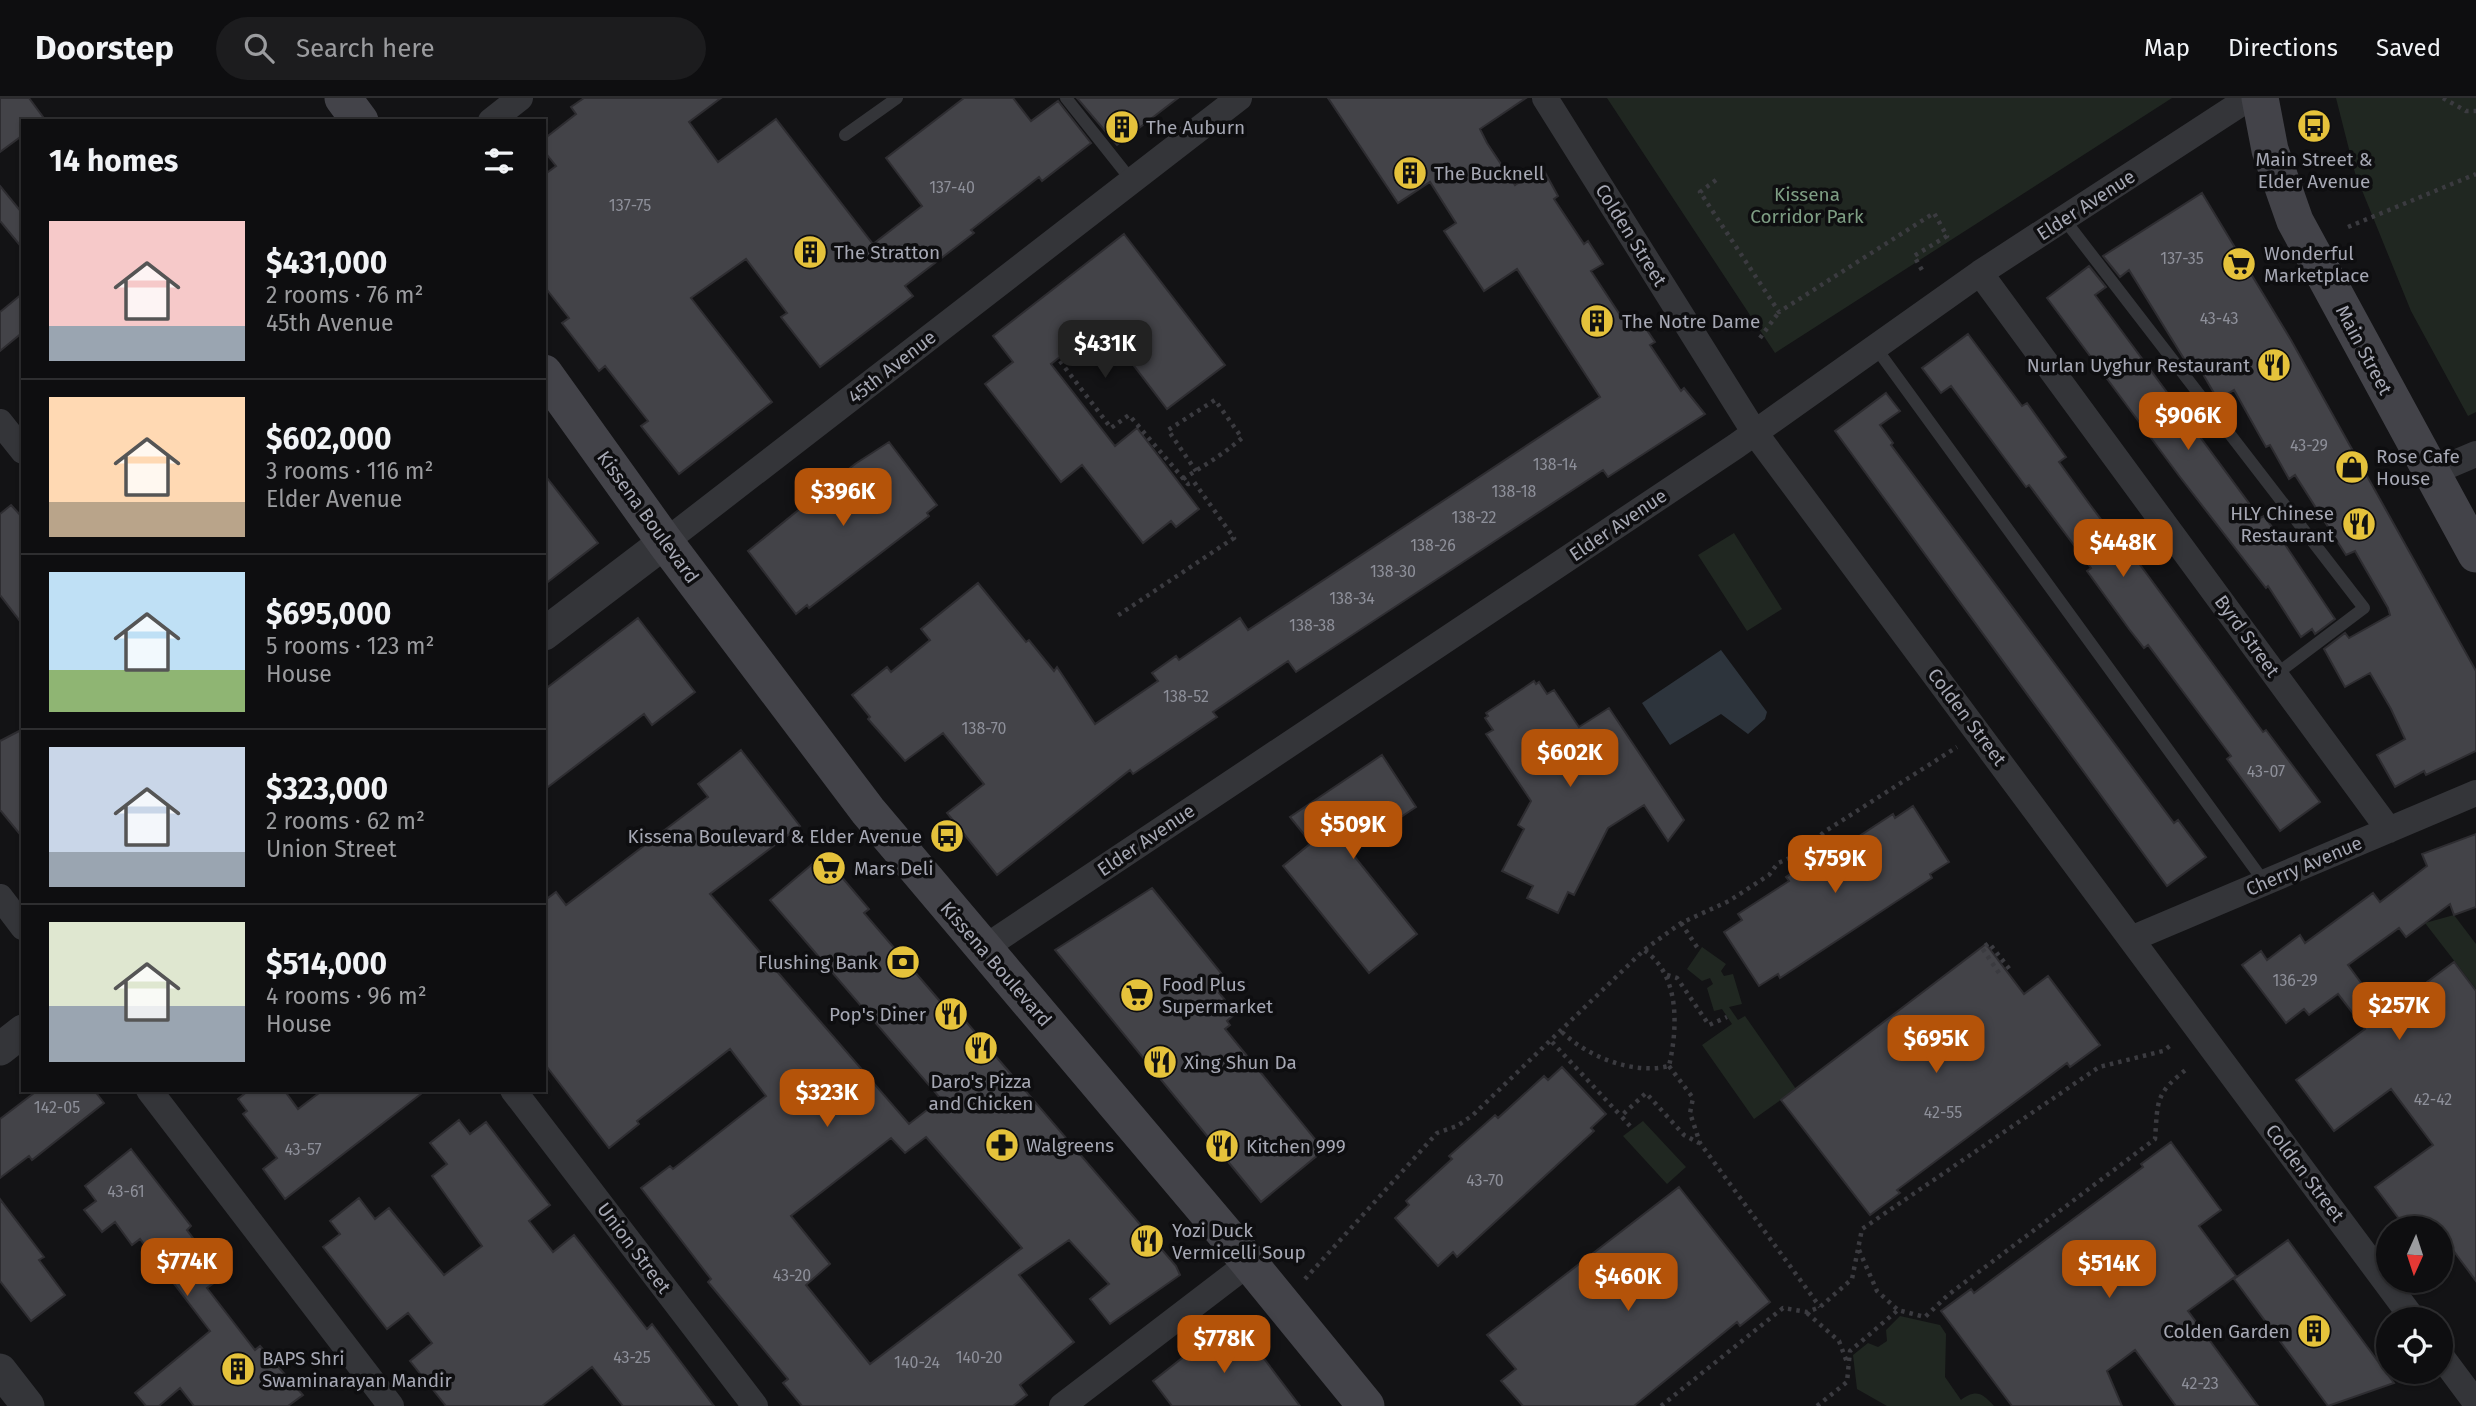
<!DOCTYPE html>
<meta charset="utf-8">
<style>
:root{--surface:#0e0e10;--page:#1c1c1e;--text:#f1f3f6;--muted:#9b9c9f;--line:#2e2e30;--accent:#b45309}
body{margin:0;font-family:"Fira Sans",sans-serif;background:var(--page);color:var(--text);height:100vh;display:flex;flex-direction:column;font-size:26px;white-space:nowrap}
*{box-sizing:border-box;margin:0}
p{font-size:23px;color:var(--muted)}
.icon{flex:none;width:38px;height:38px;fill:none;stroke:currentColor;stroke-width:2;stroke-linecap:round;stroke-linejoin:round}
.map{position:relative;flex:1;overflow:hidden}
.details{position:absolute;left:21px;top:21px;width:525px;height:973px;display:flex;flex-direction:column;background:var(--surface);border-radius:0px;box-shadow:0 2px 5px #0004,0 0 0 2px var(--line)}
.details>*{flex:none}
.needle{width:46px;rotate:183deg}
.tools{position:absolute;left:2376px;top:1118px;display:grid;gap:14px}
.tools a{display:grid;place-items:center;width:77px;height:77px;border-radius:50%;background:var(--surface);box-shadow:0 2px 5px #0004,0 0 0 2px var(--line);font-size:35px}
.price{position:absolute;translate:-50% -60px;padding:0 16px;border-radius:14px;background:var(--accent);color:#fff;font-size:23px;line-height:46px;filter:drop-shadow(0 2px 4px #0008)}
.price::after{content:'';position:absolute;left:50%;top:42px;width:21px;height:16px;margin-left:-10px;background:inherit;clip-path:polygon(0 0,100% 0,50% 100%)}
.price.current{background:#222;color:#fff}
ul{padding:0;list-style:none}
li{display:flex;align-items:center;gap:21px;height:175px;padding:0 28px}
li+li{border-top:2px solid var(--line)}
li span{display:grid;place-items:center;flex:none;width:196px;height:140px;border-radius:0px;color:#555}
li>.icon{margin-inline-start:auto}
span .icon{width:84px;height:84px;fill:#fffc;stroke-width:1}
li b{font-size:30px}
h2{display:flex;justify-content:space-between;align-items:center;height:84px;padding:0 28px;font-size:30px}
header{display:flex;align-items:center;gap:42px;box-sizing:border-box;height:98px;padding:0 35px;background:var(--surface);border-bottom:2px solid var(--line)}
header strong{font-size:33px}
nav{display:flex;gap:38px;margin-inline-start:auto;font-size:24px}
.search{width:490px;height:63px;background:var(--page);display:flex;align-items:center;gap:18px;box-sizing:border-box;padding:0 24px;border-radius:38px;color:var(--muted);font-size:26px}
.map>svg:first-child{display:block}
.green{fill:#202721}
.water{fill:#2d343c}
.building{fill:#434348;stroke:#2e2d31;stroke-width:2;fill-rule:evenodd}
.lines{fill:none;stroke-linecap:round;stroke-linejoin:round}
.path{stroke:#3b3b40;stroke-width:4.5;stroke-dasharray:3.5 5;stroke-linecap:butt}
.service{stroke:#343539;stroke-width:12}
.minor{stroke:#343539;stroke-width:26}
.tertiary{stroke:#343539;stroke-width:33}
.secondary{stroke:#434349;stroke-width:37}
.labels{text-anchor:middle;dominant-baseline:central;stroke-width:7;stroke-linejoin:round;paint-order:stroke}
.number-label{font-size:16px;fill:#8d8f99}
.poi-label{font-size:19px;fill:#a6a8b4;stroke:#0e0e10;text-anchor:start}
.park-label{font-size:19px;fill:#7e9e84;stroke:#0e0e10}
.street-label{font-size:19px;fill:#a6a8b4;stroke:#0e0e10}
</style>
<header>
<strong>Doorstep</strong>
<div class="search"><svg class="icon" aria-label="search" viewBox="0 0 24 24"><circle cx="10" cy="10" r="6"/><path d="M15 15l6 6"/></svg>Search here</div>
<nav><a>Map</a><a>Directions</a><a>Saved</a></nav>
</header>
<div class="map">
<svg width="2476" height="1308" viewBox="0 0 2476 1308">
<rect width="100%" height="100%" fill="#131315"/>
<path class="green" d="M1607 0H2172L1775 255Z
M2336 0H2476V314L2468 318 2411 213 2355 75Z
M1734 435 1782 511 1747 533 1698 457Z
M2454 817 2476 846V891L2425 825Z
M1702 849 1726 866 1721 873 1724 878 1733 876 1742 906 1729 909 1738 922 1745 918 1796 991 1754 1021 1702 947 1732 926 1722 911 1714 913 1707 890 1713 886 1710 880 1702 883 1687 871Z
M1643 1023 1686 1069 1667 1086 1623 1038Z
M1900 1218 1940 1227 1946 1236 1945 1279 1961 1302C1976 1291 1982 1295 1994 1308H1887L1857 1291 1853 1257 1868 1245 1878 1249 1887 1243 1886 1232Z"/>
<path class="water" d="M1721 552 1767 614 1765 621 1748 636 1721 616 1670 647 1642 605Z"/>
<path class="building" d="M0 0H29L46 23H23V37L0 54Z
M584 0H721L689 24 718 64 776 21 873 146 922 108 886 60 964 0H1013L1031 23 1058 3 1091 45 1042 83 1039 79 971 132 974 135 905 188 913 198 820 269 781 219 787 215 746 161 691 200 772 304 679 376 641 328 648 323 605 268 599 273 562 225 569 220 544 188V77L556 68 544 53V41L576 16 571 9Z
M1077 0H1178L1117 47Z
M1328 0H1526L1480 31 1487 45 1515 87 1542 69 1558 98 1554 101 1584 146 1588 143 1603 166 1591 173 1628 229 1640 222 1655 244 1650 247 1681 293 1684 290 1705 316 1608 379 1603 372 1296 574 1288 563 1213 614 1217 619 1133 676 1130 672 997 777 947 715 984 686 943 635 905 663 868 621 870 619 852 597 887 569 891 574 930 542 921 531 978 485 1026 544 1029 542 1054 573 1057 569 1095 626 1158 583 1152 575 1176 558 1179 562 1240 520 1248 532 1600 299 1517 171 1484 193 1444 133 1456 125 1430 84 1398 105Z
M0 88 23 116V151L0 123Z
M2202 95 2291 242 2476 573V653L2426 677 2424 673 2395 689 2377 657 2405 641 2391 611 2370 575 2345 589 2324 551 2345 535 2349 540 2390 517 2388 510 2355 453 2346 457 2295 377 2289 381 2270 347 2266 349 2234 292 2218 302 2193 259 2186 264 2129 172 2120 179 2103 158Z
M1124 136 1225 267 1167 311 1102 226 1051 266 1115 348 1137 330 1199 411 1176 429 1171 423 1143 445 1082 367 1061 384 985 286 1013 264 993 238Z
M2089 168 2106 189 2095 197 2260 420 2264 418 2284 445 2335 521 2315 536 2312 531 2301 539 2268 488 2266 490 2180 379 2047 200Z
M23 195V234L0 253V214Z
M1968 236 2022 308 2027 305 2066 359 2059 364 2091 408 2121 448 2124 445 2263 634 2266 632 2320 704 2280 733 2227 661 2231 658 2148 547 2144 550 2129 531 2087 473 2091 470 2029 387 2026 389 1951 288 1941 295 1922 270Z
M1886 295 1900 313 1880 327 1893 345 1891 347 2174 725 2178 722 2206 759 2167 788 1835 333Z
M889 344 937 407 927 415 929 418 809 510 807 507 796 516 748 453 855 366Z
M544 376 598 445 544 487Z
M11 407 23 420V527L0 497V416Z
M638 520 695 594 652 627 644 616 544 692V592Z
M1534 583 1536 586 1539 584 1547 596 1554 592 1579 629 1609 610 1684 722 1668 743 1644 707 1608 730 1574 797 1568 794 1558 815 1527 800 1533 788 1502 773 1524 731 1518 727 1531 703 1486 636 1493 632 1485 620 1488 618 1486 615Z
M23 631V740L0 712V643Z
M741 652 800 728 710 796 909 1026 941 1001 770 802 823 757 869 811 864 815 945 909 950 905 1176 1168 1180 1177 1110 1226 1090 1201 1109 1186 1069 1142 1019 1177 1074 1244 1020 1287 1027 1297 1013 1308H802L783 1285 788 1281 708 1184 711 1181 641 1090 670 1068 673 1071 766 998 730 951 637 1023 639 1026 609 1050 544 965V803L556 794 566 807 708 699 698 686ZM926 1039 1022 1150 870 1266 806 1187 830 1166 791 1118 891 1040 905 1055Z
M1382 657 1416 709 1350 753 1417 836 1369 875 1283 768 1311 745 1290 719Z
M1913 708 1949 764 1930 776 1932 780 1780 880 1778 876 1759 888 1724 834 1742 822 1738 816 1789 783 1786 779 1838 745 1841 750 1893 716 1895 720Z
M2476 736V809L2454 817 2450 806 2406 839 2399 830 2348 867 2376 905 2387 897 2395 908 2454 864 2476 893V1183L2441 1136V1130H2406L2375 1089 2433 1047 2391 991 2334 1033 2296 982 2365 931 2338 896 2309 917 2304 911 2286 925 2242 867 2261 853 2267 862 2300 837 2305 845 2373 795 2380 804 2427 768 2422 756Z
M1152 790 1230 886 1219 895 1236 915 1227 923 1230 927 1225 931 1324 1052 1261 1104 1055 852Z
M1986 846 2024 896 2048 878 2100 947 2070 969 2067 965 1897 1092 1900 1095 1870 1117 1781 1002Z
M1562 969 1606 1016 1591 1030 1594 1033 1457 1159 1453 1154 1438 1168 1395 1120 1409 1107 1406 1103 1452 1061 1449 1058 1495 1017 1498 1020 1544 978 1548 982Z
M38 992H94L104 1005 32 1062 29 1058 0 1080V1021Z
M249 992H284L298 1011 323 992H426L285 1101 263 1071 277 1060 243 1016 247 1013 238 1001Z
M459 1022 470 1036 486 1024 550 1107 529 1123 553 1154 574 1137 647 1231 652 1226 714 1308H623L592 1269 542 1308H446L410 1263 432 1245 408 1215 387 1231 323 1149 340 1136 330 1123 359 1100 375 1121 389 1110 444 1177 482 1148 432 1078 447 1066 430 1045Z
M2171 1044 2221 1112 2199 1128 2236 1178 2188 1213 2258 1308H2176L2135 1252 2107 1273 2122 1308H2012L1941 1213 1971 1191 1974 1195 2143 1069 2141 1066Z
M131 1051 191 1128 187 1132 222 1179 207 1190 255 1252 260 1248 303 1297 288 1308H194L180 1290 159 1308H146L135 1295 210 1233 140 1141 132 1147 115 1124 102 1134 84 1112 96 1103 85 1088Z
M1679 1089 1770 1204 1740 1228 1737 1224 1634 1308H1523L1501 1283 1516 1271 1487 1237Z
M0 1101 44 1159 39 1162 65 1197 31 1223 0 1183Z
M2288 1142 2394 1285 2328 1308 2234 1181Z
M1233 1220 1300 1308H1172L1153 1283Z"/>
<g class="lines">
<path class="path" d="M2443 0 2466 13H2476
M1716 82 1700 94 1779 214 1934 115 1947 138 1914 158 1922 172
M2348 129 2476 76
M1760 240 1779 214
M1060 263 1111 330 1129 317 1188 386 1194 384 1234 440 1117 518
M1183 381C1203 368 1224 356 1242 340L1215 302 1168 332 1196 373
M1681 825 1699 852
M1999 875 1982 850 1989 845 2011 873
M1667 877 1677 880 1709 927 1727 919
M1562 934C1588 959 1634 977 1669 968 1678 929 1680 877 1644 852
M1552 944 1621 1018
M1669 968 1693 1000 1690 1015 1700 1045 1820 1209
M1630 1028 1621 1018 1646 995 1684 1037 1699 1045
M1859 1152 1877 1193 1898 1212
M1305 1181 1437 1035 1457 1028 1473 1017 1644 852 1681 825 1729 803 1769 777 1778 765 1802 755 1824 734 1957 649
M1807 1215 1839 1243 1848 1267
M1661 1308 1783 1210 1807 1214 1820 1209 1852 1181 1862 1131 2099 969 2163 953 2171 947
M1817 1308 1847 1284 1850 1253 1898 1212 1925 1219 1948 1197 2155 1041C2158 1001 2155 996 2188 970"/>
<path class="service" d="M1066 0 1132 83
M845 37 897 0
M2064 121 2364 510 2275 577
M1876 250 2265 785"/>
<path class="minor" d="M1545 0 1755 335 2414 1222
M491 23 520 0
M1980 175 2389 732
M0 324 23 353
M2431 375 2476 356
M665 444 1239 0
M0 799 23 829
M2131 841 2476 695
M984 850 1736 348 1980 175 2249 0
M149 992 391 1308
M513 992 755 1308
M2441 1258 2476 1305
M1062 1308 1249 1165"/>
<path class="tertiary" d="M544 536 665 444
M0 951 23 933
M0 1272 28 1308"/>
<path class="secondary" d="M343 0 360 23
M2260 0 2270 52 2295 123 2476 456
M544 275 665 444 868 713 1228 1139 1366 1308"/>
</g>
<defs>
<g id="bus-disc" transform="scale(1.75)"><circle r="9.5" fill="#e5c23b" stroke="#0e0e10"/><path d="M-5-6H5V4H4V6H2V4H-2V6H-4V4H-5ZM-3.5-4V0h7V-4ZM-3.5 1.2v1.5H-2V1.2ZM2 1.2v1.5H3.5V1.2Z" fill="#111"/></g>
<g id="building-disc" transform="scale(1.75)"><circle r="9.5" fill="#e5c23b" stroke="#0e0e10"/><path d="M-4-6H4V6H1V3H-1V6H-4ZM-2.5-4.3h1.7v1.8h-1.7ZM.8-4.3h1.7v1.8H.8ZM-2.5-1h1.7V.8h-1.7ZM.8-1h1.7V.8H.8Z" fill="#111"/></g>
<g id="supermarket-disc" transform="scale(1.75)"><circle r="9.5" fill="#e5c23b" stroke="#0e0e10"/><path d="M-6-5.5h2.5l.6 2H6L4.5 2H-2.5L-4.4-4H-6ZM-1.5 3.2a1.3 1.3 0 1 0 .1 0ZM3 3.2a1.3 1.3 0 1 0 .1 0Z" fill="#111"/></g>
<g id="restaurant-disc" transform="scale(1.75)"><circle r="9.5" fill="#e5c23b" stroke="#0e0e10"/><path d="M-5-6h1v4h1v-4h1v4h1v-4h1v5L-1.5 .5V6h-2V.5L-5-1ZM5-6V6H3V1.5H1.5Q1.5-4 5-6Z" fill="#111"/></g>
<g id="shop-disc" transform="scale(1.75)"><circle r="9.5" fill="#e5c23b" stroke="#0e0e10"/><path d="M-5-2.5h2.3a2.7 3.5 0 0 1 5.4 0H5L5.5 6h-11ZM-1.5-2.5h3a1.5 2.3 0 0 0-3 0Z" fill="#111"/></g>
<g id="bank-disc" transform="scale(1.75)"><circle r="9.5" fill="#e5c23b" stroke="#0e0e10"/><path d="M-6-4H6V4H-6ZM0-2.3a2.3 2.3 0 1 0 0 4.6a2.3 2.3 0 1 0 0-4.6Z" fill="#111"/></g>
<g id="pharmacy-disc" transform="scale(1.75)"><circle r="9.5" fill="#e5c23b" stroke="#0e0e10"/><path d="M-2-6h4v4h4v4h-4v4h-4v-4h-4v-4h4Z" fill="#111"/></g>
</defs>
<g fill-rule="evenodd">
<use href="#bus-disc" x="2314" y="28"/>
<use href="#building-disc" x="1122" y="29"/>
<use href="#building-disc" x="1410" y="75"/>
<use href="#building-disc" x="810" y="154"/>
<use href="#supermarket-disc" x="2239" y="166"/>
<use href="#building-disc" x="1597" y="223"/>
<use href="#restaurant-disc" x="2274" y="267"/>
<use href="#shop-disc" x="2352" y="369"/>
<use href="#restaurant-disc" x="2359" y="426"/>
<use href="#bus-disc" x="947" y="738"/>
<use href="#supermarket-disc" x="829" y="770"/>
<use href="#bank-disc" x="903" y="864"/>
<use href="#supermarket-disc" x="1137" y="897"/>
<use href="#restaurant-disc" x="951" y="916"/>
<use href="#restaurant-disc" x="981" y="950"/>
<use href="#restaurant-disc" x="1160" y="964"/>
<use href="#pharmacy-disc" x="1002" y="1047"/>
<use href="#restaurant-disc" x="1222" y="1048"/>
<use href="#restaurant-disc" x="1147" y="1143"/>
<use href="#building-disc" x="2314" y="1233"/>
<use href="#building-disc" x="238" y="1271"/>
</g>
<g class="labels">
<g class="number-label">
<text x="952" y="89">137-40</text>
<text x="630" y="107">137-75</text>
<text x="2182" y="160">137-35</text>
<text x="2219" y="220">43-43</text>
<text x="2309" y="347">43-29</text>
<text x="1555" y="366">138-14</text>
<text x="1514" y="393">138-18</text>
<text x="1474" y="419">138-22</text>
<text x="1433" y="447">138-26</text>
<text x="1393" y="473">138-30</text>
<text x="1352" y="500">138-34</text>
<text x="1312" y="527">138-38</text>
<text x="1186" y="598">138-52</text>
<text x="984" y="630">138-70</text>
<text x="2266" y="673">43-07</text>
<text x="2295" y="882">136-29</text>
<text x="2433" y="1001">42-42</text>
<text x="57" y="1009">142-05</text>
<text x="1943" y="1014">42-55</text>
<text x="303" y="1051">43-57</text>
<text x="1485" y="1082">43-70</text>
<text x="126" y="1093">43-61</text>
<text x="792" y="1177">43-20</text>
<text x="632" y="1259">43-25</text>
<text x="979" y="1259">140-20</text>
<text x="917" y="1264">140-24</text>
<text x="2200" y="1285">42-23</text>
</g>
<g class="poi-label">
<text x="1146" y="29">The Auburn</text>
<text x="2314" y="61" text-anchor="middle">Main Street &amp;<tspan x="2314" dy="22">Elder Avenue</tspan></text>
<text x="1434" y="75">The Bucknell</text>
<text x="834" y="154">The Stratton</text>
<text x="2264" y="155">Wonderful<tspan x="2264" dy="22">Marketplace</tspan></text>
<text x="1622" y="223">The Notre Dame</text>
<text x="2250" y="267" text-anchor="end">Nurlan Uyghur Restaurant</text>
<text x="2376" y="358">Rose Cafe<tspan x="2376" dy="22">House</tspan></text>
<text x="2334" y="415" text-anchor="end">HLY Chinese<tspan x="2334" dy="22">Restaurant</tspan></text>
<text x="922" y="738" text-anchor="end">Kissena Boulevard &amp; Elder Avenue</text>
<text x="854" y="770">Mars Deli</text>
<text x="878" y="864" text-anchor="end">Flushing Bank</text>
<text x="1162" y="886">Food Plus<tspan x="1162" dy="22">Supermarket</tspan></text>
<text x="926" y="916" text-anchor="end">Pop's Diner</text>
<text x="1184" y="964">Xing Shun Da</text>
<text x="981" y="983" text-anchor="middle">Daro's Pizza<tspan x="981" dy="22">and Chicken</tspan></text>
<text x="1026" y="1047">Walgreens</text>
<text x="1246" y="1048">Kitchen 999</text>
<text x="1172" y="1132">Yozi Duck<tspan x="1172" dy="22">Vermicelli Soup</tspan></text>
<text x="2290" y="1233" text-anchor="end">Colden Garden</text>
<text x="262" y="1260">BAPS Shri<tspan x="262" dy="22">Swaminarayan Mandir</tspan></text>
</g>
<g class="park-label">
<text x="1807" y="96">Kissena<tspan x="1807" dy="22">Corridor Park</tspan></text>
</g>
<g class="street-label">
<text transform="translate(2086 107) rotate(-33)">Elder Avenue</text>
<text transform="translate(1631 137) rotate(58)">Colden Street</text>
<text transform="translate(2364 252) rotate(62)">Main Street</text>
<text transform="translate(892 269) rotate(-38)">45th Avenue</text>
<text transform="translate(648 419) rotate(54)">Kissena Boulevard</text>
<text transform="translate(1618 427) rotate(-34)">Elder Avenue</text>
<text transform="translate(2247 538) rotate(54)">Byrd Street</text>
<text transform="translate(1967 619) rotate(53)">Colden Street</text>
<text transform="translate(1146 742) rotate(-34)">Elder Avenue</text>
<text transform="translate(2304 768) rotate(-23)">Cherry Avenue</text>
<text transform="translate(996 866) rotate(49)">Kissena Boulevard</text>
<text transform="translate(2305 1075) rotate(53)">Colden Street</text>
<text transform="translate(634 1150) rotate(53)">Union Street</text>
</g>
</g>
</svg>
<div class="tools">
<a><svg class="needle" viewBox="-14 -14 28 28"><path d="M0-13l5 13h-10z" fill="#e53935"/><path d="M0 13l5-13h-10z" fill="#9b9c9f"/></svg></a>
<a><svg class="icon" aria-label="locate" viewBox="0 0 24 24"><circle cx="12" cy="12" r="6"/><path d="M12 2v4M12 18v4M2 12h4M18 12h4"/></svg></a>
</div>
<b class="price current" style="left:1105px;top:282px">$431K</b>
<b class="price" style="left:2188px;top:354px">$906K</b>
<b class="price" style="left:843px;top:430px">$396K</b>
<b class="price" style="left:2123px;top:481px">$448K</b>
<b class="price" style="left:1570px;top:691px">$602K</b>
<b class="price" style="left:1353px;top:763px">$509K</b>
<b class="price" style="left:1835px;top:797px">$759K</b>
<b class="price" style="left:2399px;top:944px">$257K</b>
<b class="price" style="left:1936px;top:977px">$695K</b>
<b class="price" style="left:827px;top:1031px">$323K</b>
<b class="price" style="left:187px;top:1200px">$774K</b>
<b class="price" style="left:2109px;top:1202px">$514K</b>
<b class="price" style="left:1628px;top:1215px">$460K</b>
<b class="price" style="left:1224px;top:1277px">$778K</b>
<section class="details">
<h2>14 homes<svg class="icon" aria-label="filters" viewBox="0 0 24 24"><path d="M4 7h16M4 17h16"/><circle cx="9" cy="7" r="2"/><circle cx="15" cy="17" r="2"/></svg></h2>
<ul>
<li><span style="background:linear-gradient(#f6c9c9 75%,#9aa5b1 0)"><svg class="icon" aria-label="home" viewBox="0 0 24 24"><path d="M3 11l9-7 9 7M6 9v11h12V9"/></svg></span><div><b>$431,000</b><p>2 rooms · 76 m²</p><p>45th Avenue</p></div></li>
<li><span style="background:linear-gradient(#ffd9b3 75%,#b9a48a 0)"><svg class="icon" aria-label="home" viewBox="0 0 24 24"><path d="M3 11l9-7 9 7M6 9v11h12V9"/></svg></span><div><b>$602,000</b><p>3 rooms · 116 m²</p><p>Elder Avenue</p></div></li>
<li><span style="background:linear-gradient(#bfe0f5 70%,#8fb573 0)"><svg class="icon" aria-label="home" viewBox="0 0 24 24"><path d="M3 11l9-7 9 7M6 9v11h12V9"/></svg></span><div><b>$695,000</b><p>5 rooms · 123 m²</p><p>House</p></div></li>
<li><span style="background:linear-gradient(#c9d6e8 75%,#9aa5b1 0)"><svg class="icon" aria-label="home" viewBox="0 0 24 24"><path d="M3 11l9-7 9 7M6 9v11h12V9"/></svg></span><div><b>$323,000</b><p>2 rooms · 62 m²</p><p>Union Street</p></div></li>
<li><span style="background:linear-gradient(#dfe7d0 60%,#9aa5b1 0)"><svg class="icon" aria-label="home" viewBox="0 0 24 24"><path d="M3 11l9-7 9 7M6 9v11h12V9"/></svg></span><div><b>$514,000</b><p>4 rooms · 96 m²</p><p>House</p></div></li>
</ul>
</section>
</div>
